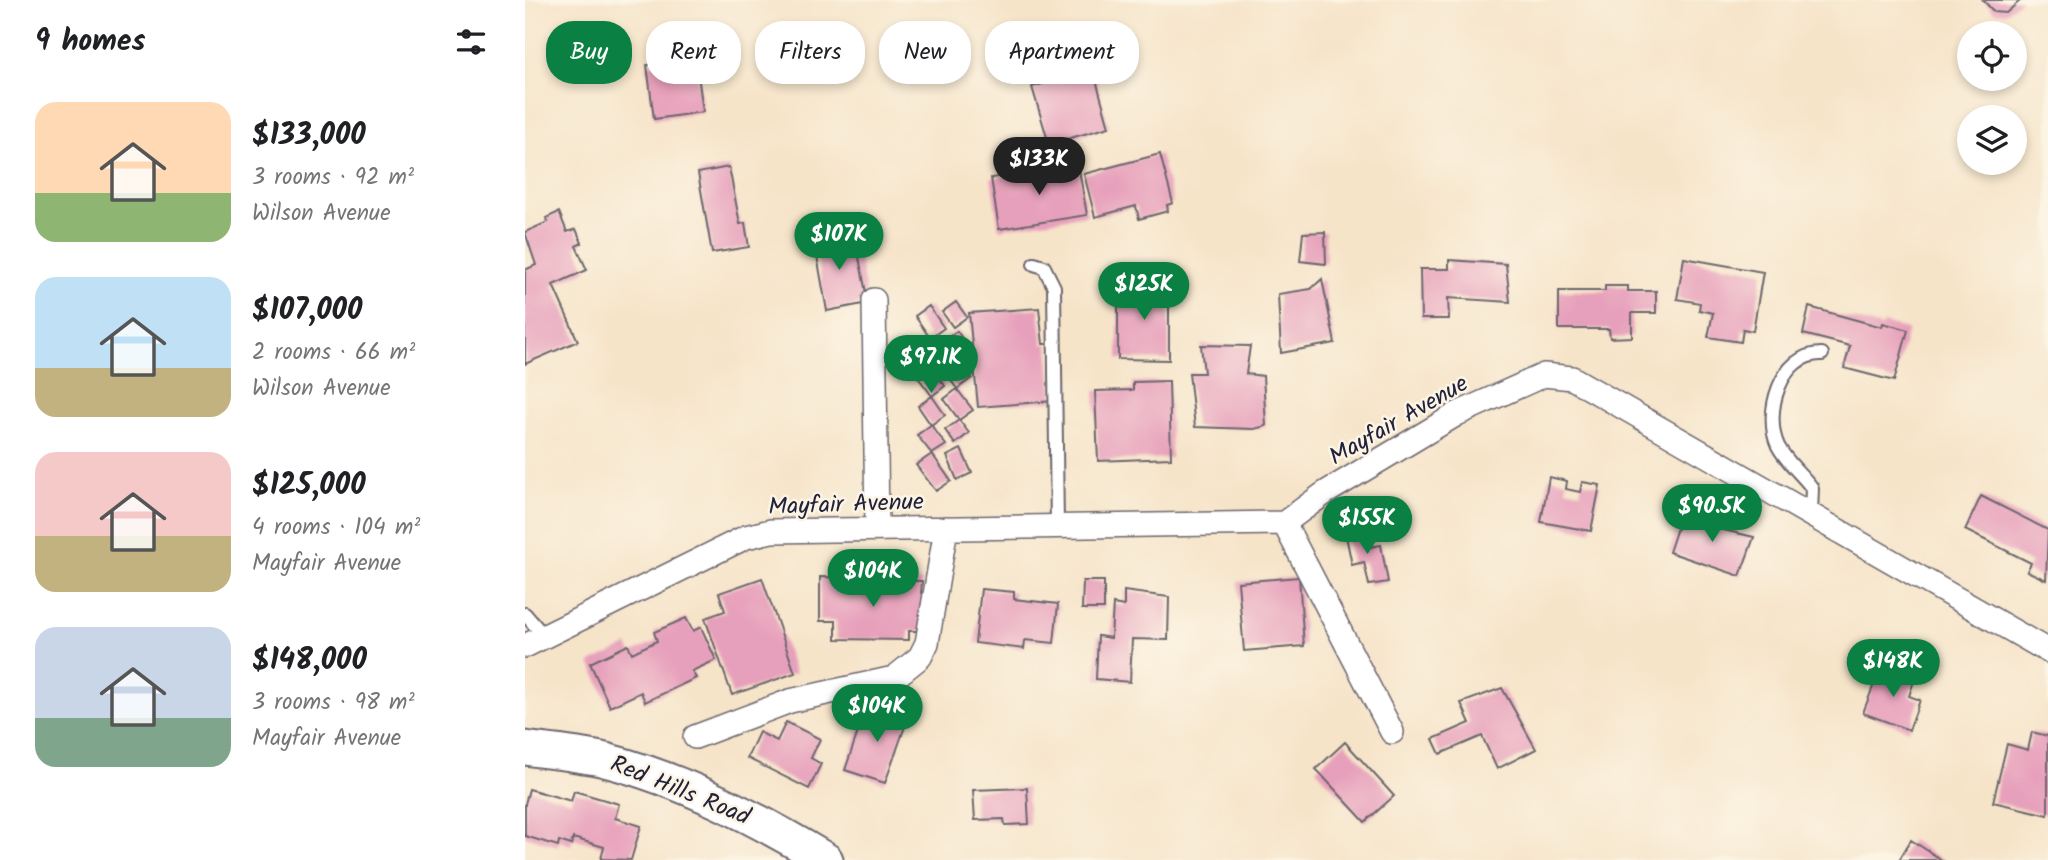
<!DOCTYPE html>
<meta charset="utf-8">
<style>
:root{--surface:#fff;--page:#f6f6f6;--text:#202124;--muted:#757577;--accent:#0b8043}
body{margin:0;font-family:Kalam,sans-serif;background:var(--page);color:var(--text);height:100vh;display:flex;flex-direction:column;font-size:26px;white-space:nowrap}
*{box-sizing:border-box;margin:0}
p{font-size:23px;color:var(--muted)}
.icon{flex:none;width:38px;height:38px;fill:none;stroke:currentColor;stroke-width:2;stroke-linecap:round;stroke-linejoin:round}
.map{position:relative;flex:1;overflow:hidden}
.drawer{display:flex;flex-direction:column;background:var(--surface);width:525px}
.drawer>*{flex:none}
.top-card{position:absolute;left:21px;top:21px;width:665px;height:63px;display:flex;gap:14px}
.fabs{position:absolute;left:1432px;top:21px;display:grid;gap:14px}
.fabs a{display:grid;place-items:center;width:70px;height:70px;border-radius:50%;background:var(--surface);box-shadow:0 4px 10px #0003;font-size:35px}
.price{position:absolute;translate:-50% -60px;padding:0 16px;border-radius:24px;background:var(--accent);color:#fff;font-size:23px;line-height:46px;filter:drop-shadow(0 2px 4px #0008)}
.price::after{content:'';position:absolute;left:50%;top:42px;width:21px;height:16px;margin-left:-10px;background:inherit;clip-path:polygon(0 0,100% 0,50% 100%)}
.price.active{background:#222;color:#fff}
ul{padding:0;list-style:none}
li{display:flex;align-items:center;gap:21px;height:175px;padding:0 35px}
li span{display:grid;place-items:center;flex:none;width:196px;height:140px;border-radius:21px;color:#555}
li>.icon{margin-inline-start:auto}
span .icon{width:84px;height:84px;fill:#fffc;stroke-width:1}
li b{font-size:30px}
h2{display:flex;justify-content:space-between;align-items:center;height:84px;padding:0 35px;font-size:30px}
.tag{padding:0 24px;border-radius:28px;background:var(--surface);box-shadow:0 4px 10px #0003;font-size:24px;line-height:63px}
.tag.active{background:var(--accent);color:#fff}
main{display:flex;flex:1;min-height:0}
.map>svg:first-child{display:block}
.building{fill:#e7a0bb}
.lines{fill:none;stroke-linecap:round;stroke-linejoin:round}
.service-casing{stroke:#6c666d;stroke-width:16}
.minor-casing{stroke:#6c666d;stroke-width:26}
.secondary-casing{stroke:#6c666d;stroke-width:37}
.service{stroke:#fff;stroke-width:12}
.minor{stroke:#fff;stroke-width:23}
.secondary{stroke:#fff;stroke-width:33}
.labels{text-anchor:middle;dominant-baseline:central;stroke-width:5;stroke-linejoin:round;paint-order:stroke}
.street-label{font-size:24px;fill:#22223b;stroke:#fcf5e5}
</style>
<main>
<section class="drawer">
<h2>9 homes<svg class="icon" aria-label="filters" viewBox="0 0 24 24"><path d="M4 7h16M4 17h16"/><circle cx="9" cy="7" r="2"/><circle cx="15" cy="17" r="2"/></svg></h2>
<ul>
<li><span style="background:linear-gradient(#ffd9b3 65%,#8fb573 0)"><svg class="icon" aria-label="home" viewBox="0 0 24 24"><path d="M3 11l9-7 9 7M6 9v11h12V9"/></svg></span><div><b>$133,000</b><p>3 rooms · 92 m²</p><p>Wilson Avenue</p></div></li>
<li><span style="background:linear-gradient(#bfe0f5 65%,#c2b280 0)"><svg class="icon" aria-label="home" viewBox="0 0 24 24"><path d="M3 11l9-7 9 7M6 9v11h12V9"/></svg></span><div><b>$107,000</b><p>2 rooms · 66 m²</p><p>Wilson Avenue</p></div></li>
<li><span style="background:linear-gradient(#f6c9c9 60%,#c2b280 0)"><svg class="icon" aria-label="home" viewBox="0 0 24 24"><path d="M3 11l9-7 9 7M6 9v11h12V9"/></svg></span><div><b>$125,000</b><p>4 rooms · 104 m²</p><p>Mayfair Avenue</p></div></li>
<li><span style="background:linear-gradient(#c9d6e8 65%,#7fa58c 0)"><svg class="icon" aria-label="home" viewBox="0 0 24 24"><path d="M3 11l9-7 9 7M6 9v11h12V9"/></svg></span><div><b>$148,000</b><p>3 rooms · 98 m²</p><p>Mayfair Avenue</p></div></li>
</ul>
</section>
<div class="map">
<svg width="1523" height="860" viewBox="0 0 1523 860">
<rect width="100%" height="100%" fill="#fcf5e5"/>
<filter id="ink" filterUnits="userSpaceOnUse"><feTurbulence type="fractalNoise" baseFrequency=".0143" numOctaves="2"/><feDisplacementMap in="SourceGraphic" scale="14" xChannelSelector="R" yChannelSelector="G"/><feConvolveMatrix kernelMatrix="1 2 1 2 8 2 1 2 1" color-interpolation-filters="sRGB"/></filter>
<filter id="wash" filterUnits="userSpaceOnUse"><feTurbulence type="fractalNoise" baseFrequency=".00686" numOctaves="4" result="noise"/><feDisplacementMap in="SourceGraphic" scale="28" xChannelSelector="R" yChannelSelector="G"/><feGaussianBlur stdDeviation="1.57" result="paint"/><feColorMatrix in="noise" values="0 0 0 0 0 0 0 0 0 0 0 0 0 0 0 0 0 1.4 0 .05"/><feComposite in="paint" operator="in"/></filter>
<g filter="url(#wash)">
<rect width="100%" height="100%" fill="#f6e4c9"/>
<g id="blocks">
<path class="building" d="M1458 0H1496L1481 13 1469 12Z
M171 59 178 112 129 119 122 65Z
M568 69 584 127 524 144 507 87Z
M635 154 648 203 642 205 643 211 614 219 611 206 570 217 559 174Z
M553 164 562 215 474 229 466 178Z
M204 167 215 224 220 223 224 247 187 253 173 173Z
M34 212 42 232 51 229 57 243 51 246 62 270 28 285 53 341 0 364V270L11 265 0 232 23 222 21 218Z
M312 229 316 250 332 247 343 303 302 311 288 234Z
M800 232 801 264 775 261 778 233Z
M1159 258 1238 272 1228 331 1218 329 1216 342 1183 337 1188 313 1174 310 1175 303 1152 299Z
M924 260 981 264 985 302 923 298 924 319H896L895 269H924Z
M797 279 810 343 756 353 753 294 786 289Z
M599 283 644 284V360L593 359V290H599Z
M1080 286H1103V291H1131V313H1107V337L1085 338 1084 329H1034V291H1080Z
M431 302 442 317 428 327 417 312Z
M404 306 419 328 405 338 390 316Z
M1284 307 1357 327 1358 323 1383 330 1369 381 1319 368 1325 346 1278 334Z
M514 308 518 344H523L528 401 453 407 444 313Z
M432 331 445 350 433 359 419 340Z
M405 338 419 357 406 366 392 348Z
M676 345 725 346 721 374 738 376 741 426 729 429 670 427 664 373H679Z
M433 359 447 378 432 389 448 410 434 420 419 399 432 389 418 369Z
M406 366 420 386 407 396 420 415 406 425 393 406 407 396 392 376Z
M644 381 646 458 573 461 570 391 608 390V382Z
M434 420 444 433 430 444 420 430Z
M406 425 421 445 407 454 392 435Z
M436 449 447 473 432 480 422 456Z
M407 454 426 481 411 491 391 465Z
M1024 477 1042 481 1041 489 1055 492 1057 482 1075 485 1066 531 1016 522Z
M1456 496 1523 530 1521 580 1502 571 1506 563 1440 530Z
M1184 511 1198 516 1194 529 1229 537 1215 576 1144 552 1156 516 1180 524Z
M841 527 845 547 856 545 863 582 844 585 839 562 827 565 820 531Z
M295 577 328 578 327 585H353V580L397 581 396 593H402L401 631H384V640L311 639V621H295Z
M774 577 779 646 719 651 713 582Z
M237 578 270 673 207 695 180 618 200 611 194 593Z
M558 581H579V609H557Z
M456 589 489 592V599L533 604 529 643 500 640 499 649 450 643Z
M599 591 644 597 643 640 607 639 605 682 571 679 573 636 586 638 588 604 599 606Z
M161 618 168 631 176 627 191 660 167 671 171 678 120 702 116 692 85 707 65 663 103 645 107 653 132 641 129 632Z
M1356 666 1390 678 1384 696 1395 700 1384 730 1338 713Z
M977 688 1011 749 972 769 957 736 915 754 908 739 945 723 936 703Z
M354 705 384 715 360 783 320 770 340 711 351 715Z
M261 722 295 739 286 758 296 764 284 789 222 758 234 732 252 741Z
M1507 732 1523 736V815L1468 802 1482 744 1503 750Z
M820 742 869 796 840 822 791 769Z
M502 788 504 824 480 825 479 819 450 820 448 790Z
M4 789 46 801 49 791 94 804 90 818 116 826 106 860 76 859 79 847 48 838 46 845 34 841 33 846 0 836V804Z
M1386 840 1417 860H1374Z"/>
</g>
</g>
<g filter="url(#ink)">
<use href="#blocks" fill-opacity="0" stroke="#6c666d" stroke-width="2"/>
<g class="lines">
<g class="service-casing">
<path id="service" d="M509 264 519 267 529 287 532 527
M1286 513 1287 488C1276 473 1262 463 1253 446 1238 414 1255 353 1297 354
M0 614 19 636"/>
</g>
<g class="minor-casing">
<path id="minor" d="M349 300 352 529
M759 523 867 732
M0 646 221 537 246 531 759 523 800 493 932 414 1019 375 1047 378 1523 651
M170 737 265 701 369 678 395 657 402 643 421 528"/>
</g>
<g class="secondary-casing">
<path id="secondary" d="M0 748C26 752 54 754 80 760 158 780 233 819 301 860"/>
</g>
<use href="#service" class="service"/>
<use href="#minor" class="minor"/>
<use href="#secondary" class="secondary"/>
</g>
</g>
<g class="labels">
<g class="street-label">
<text transform="translate(874 421) rotate(-30)">Mayfair Avenue</text>
<text transform="translate(321 505) rotate(-2)">Mayfair Avenue</text>
<text transform="translate(155 791) rotate(22)">Red Hills Road</text>
</g>
</g>
</svg>
<div class="fabs">
<a><svg class="icon" aria-label="locate" viewBox="0 0 24 24"><circle cx="12" cy="12" r="6"/><path d="M12 2v4M12 18v4M2 12h4M18 12h4"/></svg></a>
<a><svg class="icon" aria-label="layers" viewBox="0 0 24 24"><path d="M12 4l9 5-9 5-9-5zM3 14l9 5 9-5"/></svg></a>
</div>
<b class="price active" style="left:514px;top:197px">$133K</b>
<b class="price" style="left:314px;top:272px">$107K</b>
<b class="price" style="left:619px;top:322px">$125K</b>
<b class="price" style="left:406px;top:395px">$97.1K</b>
<b class="price" style="left:1187px;top:544px">$90.5K</b>
<b class="price" style="left:842px;top:556px">$155K</b>
<b class="price" style="left:348px;top:609px">$104K</b>
<b class="price" style="left:1368px;top:699px">$148K</b>
<b class="price" style="left:352px;top:744px">$104K</b>
<div class="top-card">
<a class="tag active">Buy</a>
<a class="tag">Rent</a>
<a class="tag">Filters</a>
<a class="tag">New</a>
<a class="tag">Apartment</a>
</div>
</div>
</main>
